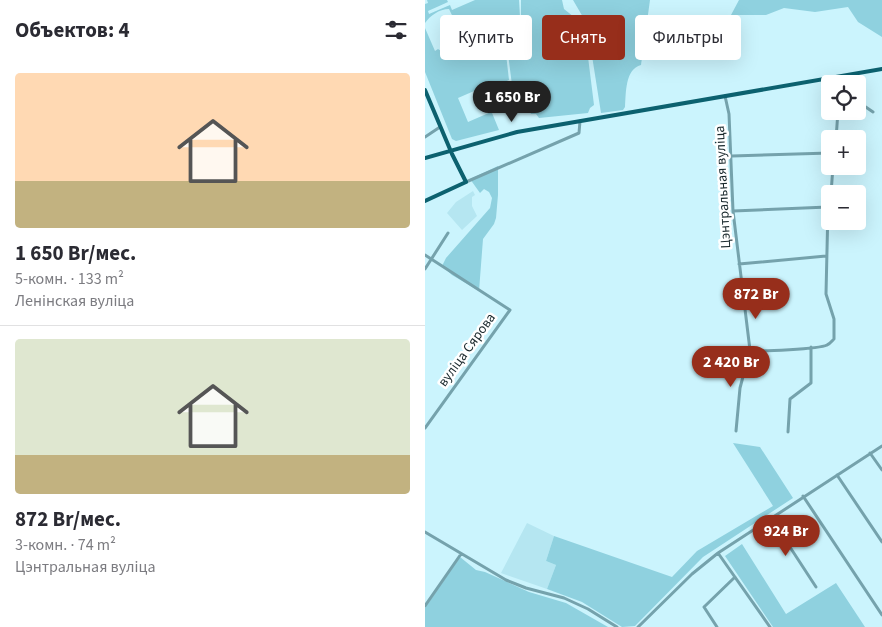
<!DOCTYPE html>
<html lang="ru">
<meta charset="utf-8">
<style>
:root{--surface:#fff;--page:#f7f7f7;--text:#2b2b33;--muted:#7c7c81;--line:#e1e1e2;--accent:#972e1b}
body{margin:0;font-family:"Source Sans 3",sans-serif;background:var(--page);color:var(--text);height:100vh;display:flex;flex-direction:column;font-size:19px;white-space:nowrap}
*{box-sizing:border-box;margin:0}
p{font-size:16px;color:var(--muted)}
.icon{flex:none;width:28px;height:28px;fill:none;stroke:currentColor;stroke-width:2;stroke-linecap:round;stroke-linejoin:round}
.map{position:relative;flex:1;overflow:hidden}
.sheet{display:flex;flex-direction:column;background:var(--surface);width:425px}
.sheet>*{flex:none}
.banner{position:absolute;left:15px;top:15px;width:366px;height:45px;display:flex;gap:10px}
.tools{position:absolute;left:396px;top:75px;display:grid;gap:10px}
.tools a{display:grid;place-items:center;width:45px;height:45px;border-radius:5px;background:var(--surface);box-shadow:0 5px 20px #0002;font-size:25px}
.price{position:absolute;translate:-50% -42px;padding:0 11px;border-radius:18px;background:var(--accent);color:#fff;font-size:16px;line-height:32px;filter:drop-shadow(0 1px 2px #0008)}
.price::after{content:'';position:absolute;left:50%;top:30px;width:15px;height:11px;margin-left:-8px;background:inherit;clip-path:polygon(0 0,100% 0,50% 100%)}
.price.current{background:#222;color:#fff}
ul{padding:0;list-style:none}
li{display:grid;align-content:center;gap:10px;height:265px;padding:0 15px}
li+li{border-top:1px solid var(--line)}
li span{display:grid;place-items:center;height:155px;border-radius:5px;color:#555}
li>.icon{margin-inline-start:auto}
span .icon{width:90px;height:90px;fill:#fffc;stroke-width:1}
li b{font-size:21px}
h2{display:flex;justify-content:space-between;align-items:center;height:60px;padding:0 15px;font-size:21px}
.pill{padding:0 18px;border-radius:5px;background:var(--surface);box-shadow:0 5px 20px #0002;font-size:18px;line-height:45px}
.pill.current{background:var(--accent);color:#fff}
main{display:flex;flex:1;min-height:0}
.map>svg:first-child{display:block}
.built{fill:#b5e6f1}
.green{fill:#8fd1df;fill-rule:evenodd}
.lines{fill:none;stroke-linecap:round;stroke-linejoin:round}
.minor{stroke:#75a2ac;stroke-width:3}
.major{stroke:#0c616f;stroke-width:4}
.labels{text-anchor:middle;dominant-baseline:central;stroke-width:5;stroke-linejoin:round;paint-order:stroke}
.street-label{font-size:14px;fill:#19282c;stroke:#fff}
</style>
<main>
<section class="sheet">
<h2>Объектов: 4<svg class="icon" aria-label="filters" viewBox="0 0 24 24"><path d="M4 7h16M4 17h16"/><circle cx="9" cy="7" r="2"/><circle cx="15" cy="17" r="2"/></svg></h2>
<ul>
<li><span style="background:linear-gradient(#ffd9b3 70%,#c2b280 0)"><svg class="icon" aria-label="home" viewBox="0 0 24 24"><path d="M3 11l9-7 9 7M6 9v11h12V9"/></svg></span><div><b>1 650 Br/мес.</b><p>5-комн. · 133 m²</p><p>Ленінская вуліца</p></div></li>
<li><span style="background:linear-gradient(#dfe7d0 75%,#c2b280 0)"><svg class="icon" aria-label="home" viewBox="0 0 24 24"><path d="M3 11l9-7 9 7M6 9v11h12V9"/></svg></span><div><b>872 Br/мес.</b><p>3-комн. · 74 m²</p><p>Цэнтральная вуліца</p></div></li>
</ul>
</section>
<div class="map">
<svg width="457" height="627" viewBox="0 0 457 627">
<rect width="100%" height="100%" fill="#cbf4fd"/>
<path class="built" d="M48 191 50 195 47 197V206L52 216 37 230 22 213 31 202Z
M102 523 129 536 121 561 131 565 122 589 76 573Z"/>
<path class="green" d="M2 0H22L23 2 3 11 4 14 25 5 27 10 50 0H94L95 17 79 37 84 80 66 88 62 82 56 86 74 130 31 141 27 139 0 72V28L10 51 13 49 19 53 36 46 38 38 24 9C14 9 5 16 0 23V4L3 3ZM56 88 66 112 43 122 33 98Z
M96 0H137L139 9 159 25 169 105 165 108 163 113 114 118 111 114H106L103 107 97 109 87 85 81 38 96 19Z
M148 0H225L216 65C200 69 201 93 200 107L198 110 176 113 162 24Z
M314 0H457V37L433 22 423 7 390 12 359 8 341 15H306Z
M73 166V195L71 218 69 224 58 239 54 291 27 275 17 266 21 258 65 208 67 198 64 192 59 189 55 193 45 179Z
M308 443 335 447 368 498 278 557 210 626 197 627 157 602 122 589 131 565 121 561 129 536 247 577 272 551 348 506Z
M317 544 361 614 411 583 440 627H348L300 556Z
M35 557 51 570 60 572 104 592 141 603 183 627H0V608Z"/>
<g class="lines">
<path class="minor" d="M410 77 413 84
M300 96 304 114 308 211 325 350C335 352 394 349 402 345 405 344 407 341 409 339V319L401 294 403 207 405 200
M432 101 448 112
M0 137 15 127
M411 139 413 111
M307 156 405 153
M41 182 154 133 155 121
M406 194 408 166
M308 211 403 207
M0 255 85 310 0 428
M314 264 401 256
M0 269 23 233
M311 431 315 388 325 350
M363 432 365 399 386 383V347
M445 453 457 470
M412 475 457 542
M378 496 457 615
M346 518 391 587
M0 532 81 580 101 588 139 598 163 609 192 627
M293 553 345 627
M0 606 36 554
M213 627 267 574 293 553 457 446
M292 627 279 607 310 577"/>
<path class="major" d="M0 90 27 154 41 182 0 201
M0 158 92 132 457 69"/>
</g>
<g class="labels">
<g class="street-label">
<text transform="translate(298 187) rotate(-93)">Цэнтральная вуліца</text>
<text transform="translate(42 350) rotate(-54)">вуліца Сярова</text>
</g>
</g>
</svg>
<div class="tools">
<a><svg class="icon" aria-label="locate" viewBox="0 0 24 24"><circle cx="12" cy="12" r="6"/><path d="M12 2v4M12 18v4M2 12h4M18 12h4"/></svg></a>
<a>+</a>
<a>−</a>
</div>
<b class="price current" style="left:87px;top:123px">1 650 Br</b>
<b class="price" style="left:331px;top:320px">872 Br</b>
<b class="price" style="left:306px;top:388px">2 420 Br</b>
<b class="price" style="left:361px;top:557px">924 Br</b>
<div class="banner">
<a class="pill">Купить</a>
<a class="pill current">Снять</a>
<a class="pill">Фильтры</a>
</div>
</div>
</main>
